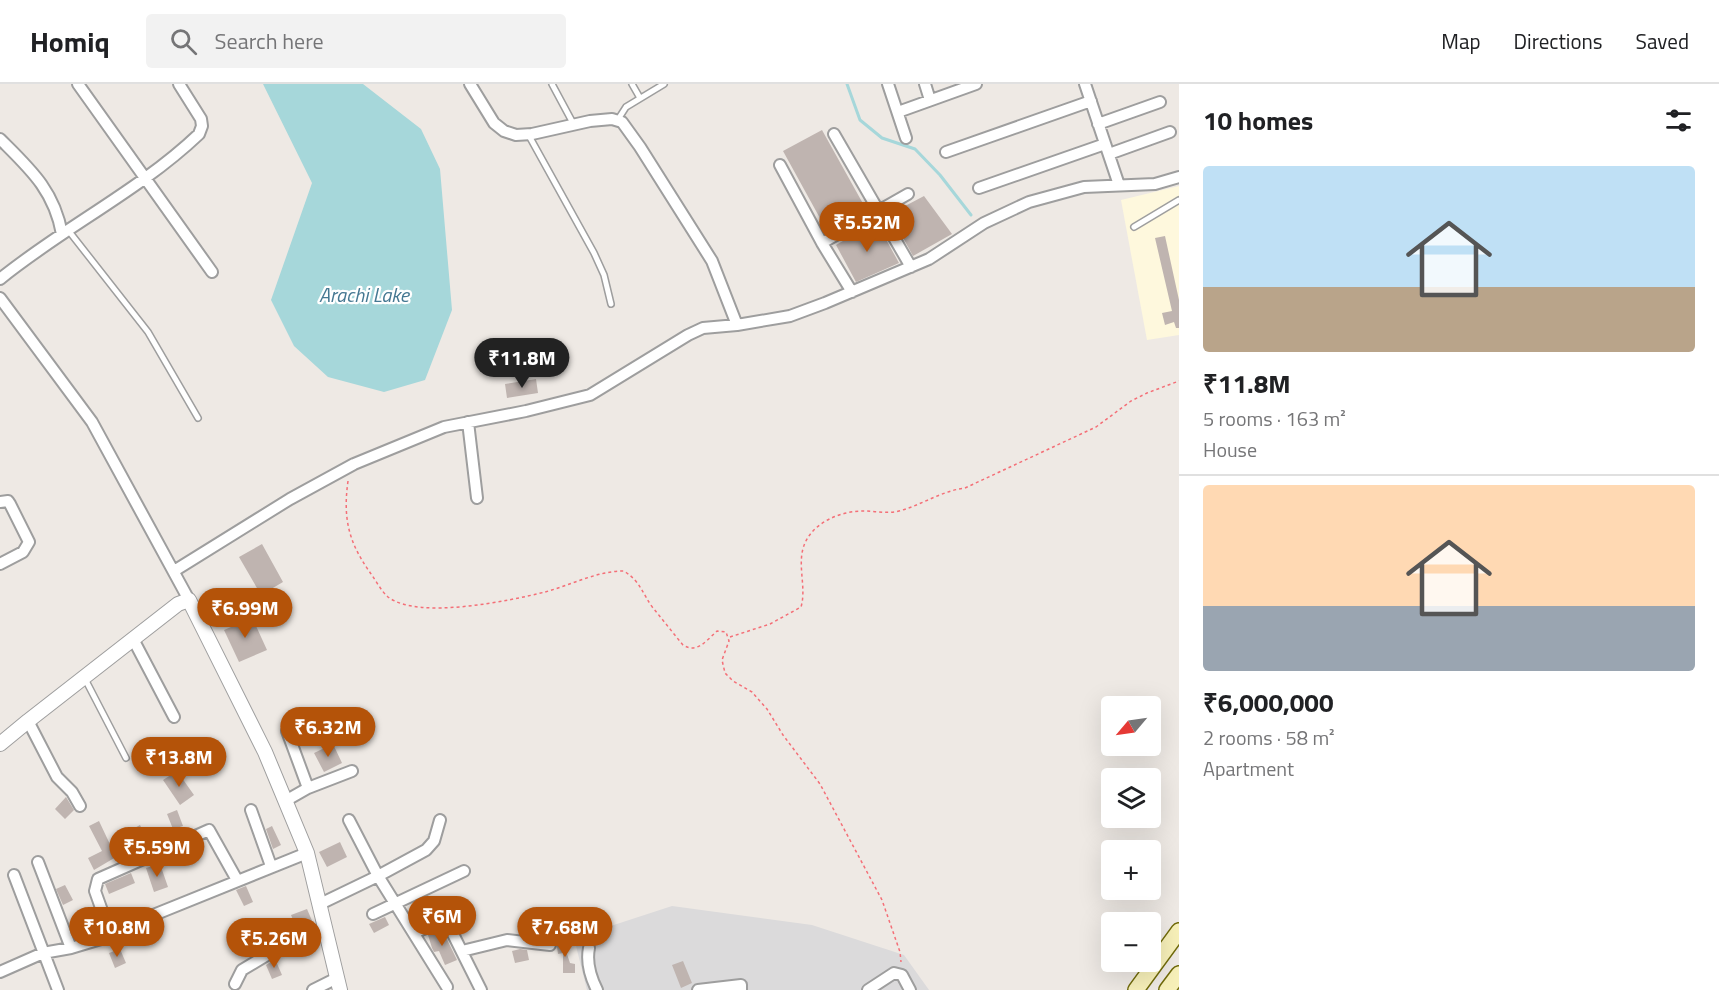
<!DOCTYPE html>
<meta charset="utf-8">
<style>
:root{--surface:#fff;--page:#f2f2f2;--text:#202124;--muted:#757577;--line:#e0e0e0;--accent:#b45309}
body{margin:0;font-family:"Titillium Web",sans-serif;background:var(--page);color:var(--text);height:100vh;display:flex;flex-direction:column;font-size:22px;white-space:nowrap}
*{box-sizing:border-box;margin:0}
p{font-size:20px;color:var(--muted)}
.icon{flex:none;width:33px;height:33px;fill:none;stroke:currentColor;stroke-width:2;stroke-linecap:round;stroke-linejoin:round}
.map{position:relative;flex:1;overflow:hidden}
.panel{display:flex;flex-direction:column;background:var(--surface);width:540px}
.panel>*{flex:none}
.needle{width:39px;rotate:241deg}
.controls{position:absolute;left:1101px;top:612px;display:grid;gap:12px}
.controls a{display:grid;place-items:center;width:60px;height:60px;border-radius:6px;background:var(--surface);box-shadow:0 6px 24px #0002;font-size:30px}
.price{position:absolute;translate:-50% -51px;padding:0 14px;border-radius:21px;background:var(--accent);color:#fff;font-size:20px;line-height:39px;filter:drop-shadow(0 2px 3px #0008)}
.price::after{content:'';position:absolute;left:50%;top:36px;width:18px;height:14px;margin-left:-9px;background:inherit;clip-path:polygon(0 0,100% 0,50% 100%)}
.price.selected{background:#222;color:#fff}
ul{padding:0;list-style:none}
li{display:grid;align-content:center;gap:12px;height:318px;padding:0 24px}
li+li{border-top:2px solid var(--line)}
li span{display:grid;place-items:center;height:186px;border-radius:6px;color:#555}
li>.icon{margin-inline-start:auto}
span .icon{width:108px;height:108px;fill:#fffc;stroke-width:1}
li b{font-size:26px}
h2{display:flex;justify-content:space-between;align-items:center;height:72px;padding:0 24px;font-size:26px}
header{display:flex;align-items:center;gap:36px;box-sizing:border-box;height:84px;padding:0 30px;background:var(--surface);border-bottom:2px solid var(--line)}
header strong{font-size:28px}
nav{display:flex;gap:33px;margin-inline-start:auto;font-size:21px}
.search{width:420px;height:54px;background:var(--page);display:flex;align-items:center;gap:15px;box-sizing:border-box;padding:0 21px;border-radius:6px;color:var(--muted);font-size:22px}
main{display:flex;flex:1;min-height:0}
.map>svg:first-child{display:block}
.residential{fill:#dbdadb}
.education{fill:#fef8dd}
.water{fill:#a6d7da}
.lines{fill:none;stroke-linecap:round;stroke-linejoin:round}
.stream{stroke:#a6d7da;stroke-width:3}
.building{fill:#bfb4b0}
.service-casing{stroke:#9e9e9e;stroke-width:8}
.minor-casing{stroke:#9e9e9e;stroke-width:14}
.tertiary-casing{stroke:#9e9e9e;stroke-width:16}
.secondary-casing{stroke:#706a09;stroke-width:18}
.path{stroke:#f46f77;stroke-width:1.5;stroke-dasharray:3 3;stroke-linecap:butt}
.service{stroke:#fff;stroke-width:5}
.minor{stroke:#fff;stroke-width:10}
.tertiary{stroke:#fff;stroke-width:14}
.secondary{stroke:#f7f0b9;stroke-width:15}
.labels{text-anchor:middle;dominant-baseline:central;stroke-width:4.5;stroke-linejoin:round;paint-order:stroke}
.water-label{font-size:20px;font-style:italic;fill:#457892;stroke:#fff}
</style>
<header>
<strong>Homiq</strong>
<div class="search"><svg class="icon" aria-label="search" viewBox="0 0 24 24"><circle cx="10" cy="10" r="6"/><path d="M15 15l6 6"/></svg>Search here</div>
<nav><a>Map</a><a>Directions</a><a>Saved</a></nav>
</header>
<main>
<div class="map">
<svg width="1179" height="906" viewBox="0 0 1179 906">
<rect width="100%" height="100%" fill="#eee9e4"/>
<path class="residential" d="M672 822 812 841 904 871 929 906H587L574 854Z"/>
<path class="education" d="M1179 102V251L1147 256 1121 116Z"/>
<path class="water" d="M263 0H363L421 45 440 85 452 226 425 296 384 308 328 293 294 262 271 216 312 99Z"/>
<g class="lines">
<path class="stream" d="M847 0 860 36 882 54 915 65 940 91 971 131"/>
</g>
<path class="building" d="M822 46 866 125 827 147 783 67Z
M924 112 952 150 913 172 890 130Z
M874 139H877L899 179 856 198 836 161Z
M1165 152 1179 216V244H1176L1174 238 1165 241 1162 229 1172 227 1155 154Z
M536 295 538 309 507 314 505 300Z
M262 460 283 498 261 511 239 473Z
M251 531 267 566 239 578 224 546 231 543 230 540Z
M333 660 342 679 324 688 314 669Z
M177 687 194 711 180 721 163 696Z
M66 713 74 726 65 735 55 725Z
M177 726 183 742 173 745 167 730Z
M99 737 116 773 94 786 88 774 102 767 89 742Z
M140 741 149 760 140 764 131 746Z
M272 742 281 761 273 765 266 745Z
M340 758 347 773 327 783 319 768Z
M160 780 168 803 154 808 146 784Z
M131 789 135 799 109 810 105 800Z
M65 801 73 816 63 821 56 805Z
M246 802 253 818 244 822 236 806Z
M307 825 313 839 297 845 291 831Z
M385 833 389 841 374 849 369 840Z
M442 845 457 876 445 881 439 867 434 868 432 864 428 851Z
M562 855 570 879 575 880V889H563V869L558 870 556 856Z
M120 865 126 879 115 884 109 869Z
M520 865 527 866 529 876 515 879 512 867Z
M275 875 282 891 272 895 266 881Z
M683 877 692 899 681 904 672 881Z"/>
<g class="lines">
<g class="service-casing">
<path id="service" d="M552 0 574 41
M632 0 640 14
M617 37 626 23 664 0
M528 50 594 169 604 191 611 220
M1134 143 1179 116
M68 146 148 248 198 334
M84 593 126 674"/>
</g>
<g class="minor-casing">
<path id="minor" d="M78 0 212 188
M470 0 494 39 504 47 516 51 532 50 590 37 612 35 622 38 640 63 712 177 737 241
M888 0 906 54
M925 0 930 16
M1085 0 1119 101
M898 28 976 0
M1098 40 1160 18
M834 50 911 183
M0 55C30 85 54 106 62 150
M946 68 1091 17
M1109 70 1170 48
M780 81 822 159 852 208
M979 104 1105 60
M822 159 908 110
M0 195C64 143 139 107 199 50L202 42 201 35 179 0
M0 214 92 338 189 516
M468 338 477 414
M0 418 8 417 10 420 29 458 23 468 0 480
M174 487 290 415 354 380 444 343 526 327 590 311 688 251 703 244 737 241 790 232 825 219 929 175 984 139 1029 118 1084 103 1155 100 1179 93
M133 555 174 633
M28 637 57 693 72 708 80 722
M287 647 308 704
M287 716 308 704 352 687
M251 726 271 782
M349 736 378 792 447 903
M38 778 71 864
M14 791 58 906
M320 820 378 792 426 766 434 757 440 736
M373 830 464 787
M414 849 444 836 447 838 481 906
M111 852 95 807 98 795 209 746 237 796
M589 864C586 879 590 892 597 906
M462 867 507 856 550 861
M0 888 43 869 71 864 111 852 151 832 307 769
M235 900 242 886 287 859 325 846
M313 906 337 894
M698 906 741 901V906
M868 906 894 889 902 891 910 906"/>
</g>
<g class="tertiary-casing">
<path id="tertiary" d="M0 660 28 637 178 520 189 516 265 668 307 769 340 906"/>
</g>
<g class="secondary-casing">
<path id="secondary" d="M1136 906 1179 847
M1167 906 1179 890"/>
</g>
<path class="path" d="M348 397C343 433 348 457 369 487 375 495 381 507 388 513 418 536 509 517 545 508 571 501 597 487 624 487 641 498 642 509 653 524 663 536 673 549 683 561 697 570 707 556 717 547L726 548 729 557 722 576 725 589 733 597 752 608 767 625 783 651 820 700 882 816 900 868 901 878
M730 553 770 540 801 523C807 503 796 479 805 459 814 438 841 427 863 427 875 427 887 430 899 427 922 421 941 407 965 404L1096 343 1131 317 1147 309 1179 297"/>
<use href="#service" class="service"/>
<use href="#minor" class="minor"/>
<use href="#tertiary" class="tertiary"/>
<use href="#secondary" class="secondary"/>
</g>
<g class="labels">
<g class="water-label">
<text x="364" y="210">Arachi Lake</text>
</g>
</g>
</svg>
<div class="controls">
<a><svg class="needle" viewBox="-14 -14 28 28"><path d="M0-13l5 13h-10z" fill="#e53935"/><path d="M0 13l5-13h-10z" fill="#757577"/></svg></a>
<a><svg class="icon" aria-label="layers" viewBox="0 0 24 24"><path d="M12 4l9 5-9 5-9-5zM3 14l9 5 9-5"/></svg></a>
<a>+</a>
<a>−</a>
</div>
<b class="price" style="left:867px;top:169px">₹5.52M</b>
<b class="price selected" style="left:522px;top:305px">₹11.8M</b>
<b class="price" style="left:245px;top:555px">₹6.99M</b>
<b class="price" style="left:328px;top:674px">₹6.32M</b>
<b class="price" style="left:179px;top:704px">₹13.8M</b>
<b class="price" style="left:157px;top:794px">₹5.59M</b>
<b class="price" style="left:442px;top:863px">₹6M</b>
<b class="price" style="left:117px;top:874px">₹10.8M</b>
<b class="price" style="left:565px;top:874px">₹7.68M</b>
<b class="price" style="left:274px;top:885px">₹5.26M</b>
</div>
<section class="panel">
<h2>10 homes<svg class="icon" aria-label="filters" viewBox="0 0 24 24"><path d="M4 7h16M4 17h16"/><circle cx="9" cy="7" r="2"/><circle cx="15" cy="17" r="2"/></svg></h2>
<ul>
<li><span style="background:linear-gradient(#bfe0f5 65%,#b9a48a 0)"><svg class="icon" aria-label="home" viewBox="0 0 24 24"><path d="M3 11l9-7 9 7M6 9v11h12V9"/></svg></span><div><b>₹11.8M</b><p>5 rooms · 163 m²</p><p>House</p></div></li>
<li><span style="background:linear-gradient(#ffd9b3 65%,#9aa5b1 0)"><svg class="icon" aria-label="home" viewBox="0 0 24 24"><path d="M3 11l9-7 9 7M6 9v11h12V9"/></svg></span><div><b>₹6,000,000</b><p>2 rooms · 58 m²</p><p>Apartment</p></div></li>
</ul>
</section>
</main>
